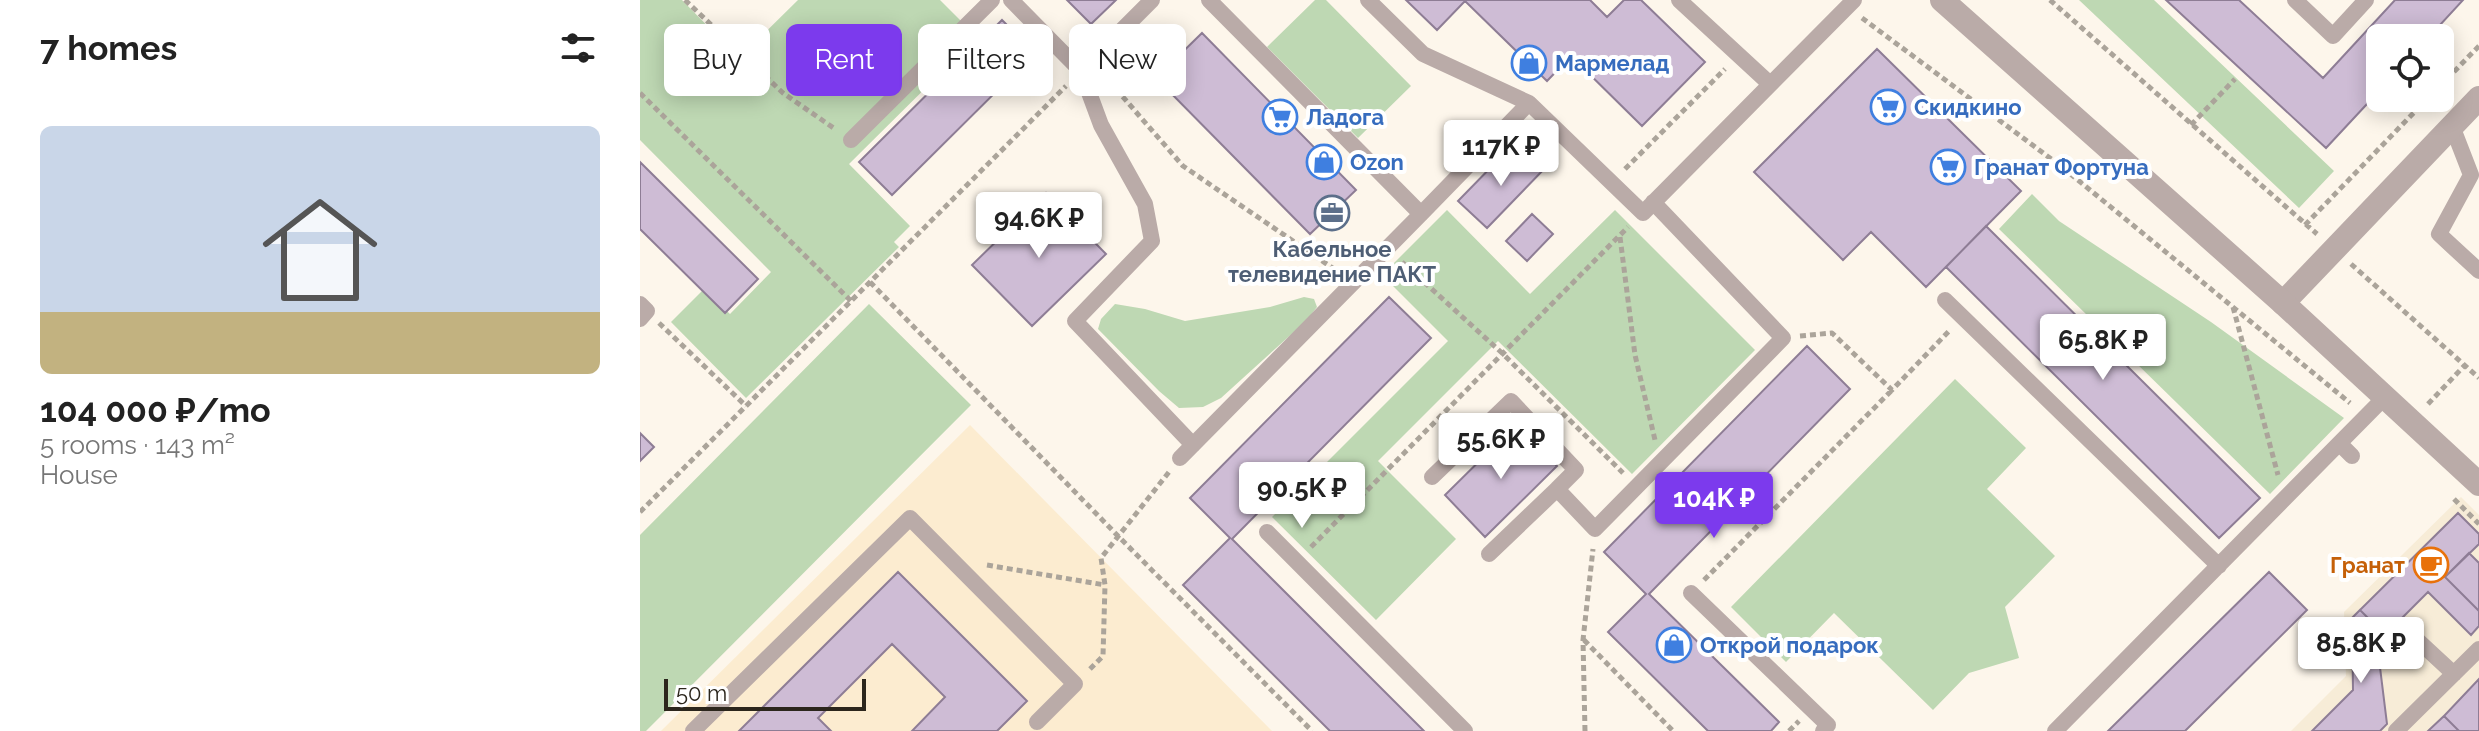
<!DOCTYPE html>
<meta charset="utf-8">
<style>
:root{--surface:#fff;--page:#f6f6f6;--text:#222;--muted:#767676;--accent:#7c3aed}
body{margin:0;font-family:Raleway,sans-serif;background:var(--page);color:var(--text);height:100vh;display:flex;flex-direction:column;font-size:30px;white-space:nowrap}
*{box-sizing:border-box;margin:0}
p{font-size:26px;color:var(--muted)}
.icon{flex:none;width:44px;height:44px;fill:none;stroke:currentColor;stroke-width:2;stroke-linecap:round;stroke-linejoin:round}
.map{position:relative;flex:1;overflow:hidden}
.side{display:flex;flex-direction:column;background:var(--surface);width:640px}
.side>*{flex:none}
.guide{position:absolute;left:24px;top:24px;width:760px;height:72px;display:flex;gap:16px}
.controls{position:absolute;left:1726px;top:24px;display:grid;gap:16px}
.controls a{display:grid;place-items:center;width:88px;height:88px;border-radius:12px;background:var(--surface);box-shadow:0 4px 20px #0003;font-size:40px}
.scale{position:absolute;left:24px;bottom:20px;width:202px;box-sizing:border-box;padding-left:8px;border:4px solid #2c261c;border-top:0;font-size:22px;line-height:28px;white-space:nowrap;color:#2c261c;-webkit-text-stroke:6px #fff;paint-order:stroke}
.price{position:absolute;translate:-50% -68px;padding:0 18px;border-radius:8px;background:#fff;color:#222;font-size:26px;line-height:52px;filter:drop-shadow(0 2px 4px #0008)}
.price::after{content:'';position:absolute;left:50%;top:48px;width:24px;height:18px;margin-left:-12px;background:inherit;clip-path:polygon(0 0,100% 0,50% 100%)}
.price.selected{background:var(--accent);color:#fff}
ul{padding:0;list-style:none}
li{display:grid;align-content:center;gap:16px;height:424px;padding:0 40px}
li span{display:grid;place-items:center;height:248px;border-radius:12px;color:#555}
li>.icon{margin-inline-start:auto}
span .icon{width:144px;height:144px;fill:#fffc;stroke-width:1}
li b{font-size:34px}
h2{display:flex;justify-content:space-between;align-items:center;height:96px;padding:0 40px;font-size:34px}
.tag{padding:0 28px;border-radius:12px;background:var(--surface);box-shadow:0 4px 20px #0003;font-size:28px;line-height:72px}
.tag.selected{background:var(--accent);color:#fff}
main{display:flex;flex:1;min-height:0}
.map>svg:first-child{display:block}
.built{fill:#fcecd0}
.industrial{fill:#f7ecd7}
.green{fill:#bed8b3}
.building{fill:#cebcd5;stroke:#8e7d95;stroke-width:2}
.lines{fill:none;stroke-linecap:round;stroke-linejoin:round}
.path{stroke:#aba49a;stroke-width:5;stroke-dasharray:6 4;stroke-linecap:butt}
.service{stroke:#baaba8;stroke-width:16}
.minor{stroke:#baaba8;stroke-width:24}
.tertiary{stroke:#baaba8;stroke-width:24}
.labels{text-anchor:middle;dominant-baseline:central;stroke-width:8;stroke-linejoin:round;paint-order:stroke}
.shop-label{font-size:22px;font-weight:bold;fill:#366cbe;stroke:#fff;text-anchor:start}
.service-label{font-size:22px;font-weight:bold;fill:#4e5e75;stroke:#fff}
.food-label{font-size:22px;font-weight:bold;fill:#c56008;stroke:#fff;text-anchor:end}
</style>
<main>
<section class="side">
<h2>7 homes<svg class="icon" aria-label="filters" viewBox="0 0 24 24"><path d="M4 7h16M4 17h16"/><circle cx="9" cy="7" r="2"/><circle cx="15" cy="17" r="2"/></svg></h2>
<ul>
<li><span style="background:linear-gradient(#c9d6e8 75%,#c2b280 0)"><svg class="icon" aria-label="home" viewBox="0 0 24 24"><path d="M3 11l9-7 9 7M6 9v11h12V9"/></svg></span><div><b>104 000 ₽/mo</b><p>5 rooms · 143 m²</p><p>House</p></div></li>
</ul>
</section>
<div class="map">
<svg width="1839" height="731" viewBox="0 0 1839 731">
<rect width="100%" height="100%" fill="#fdf6eb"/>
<path class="built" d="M330 425 632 731H21Z"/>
<path class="industrial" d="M1821 497 1839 515V731H1651L1706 676 1704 612Z"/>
<path class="green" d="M0 0H42L99 58 158 0H300L337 37 209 164 270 226 254 242 259 247 106 398 31 322 64 289 90 314 131 272 0 140Z
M675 0H686L771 86 718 138 627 47Z
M1439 0H1514L1694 171 1659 208Z
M1392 194 1419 221 1571 322 1704 418 1630 494 1359 229Z
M807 210 890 294 975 210 1115 350 992 474 858 341 738 461 816 539 736 620 632 517 808 341 742 275Z
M664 297 674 299 677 307 666 321 581 398 563 407 539 408 519 391 458 329 461 319 475 304 505 309 545 321 630 307Z
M229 304 331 405 6 731H0V535Z
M1315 379 1386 448 1347 489 1415 556 1365 607 1379 658 1329 673 1293 710 1194 613 1146 662 1091 607Z"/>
<path class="building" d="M427 0H476L451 24Z
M766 0H950L967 17 984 0H1001L1065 62 1002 126 931 56 907 81 825 1 797 30Z
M1526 0H1599L1683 78 1755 0H1823L1788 38H1740V90L1686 148Z
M362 20 395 53 252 195 219 162Z
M562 33 716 190 670 234 516 78Z
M1237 49 1381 191 1286 287 1231 232 1203 260 1114 172Z
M893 150 908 165 847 228 818 201 862 156 875 169Z
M0 162 118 279 85 313 0 229Z
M406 193 466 254 392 326 332 265Z
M892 214 913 234 887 261 866 241Z
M1346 226 1620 498 1579 538 1306 267Z
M749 297 791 338 592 539 784 731H690L543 585 590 538 550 498Z
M1167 346 1210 389 1009 594 1139 722 1131 731H1068L968 632 1006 594 964 552Z
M876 425 917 466 845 537 805 495Z
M0 433 14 447 0 461Z
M1818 513 1839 534V544L1805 577 1839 611V626L1831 635 1788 592 1745 635 1720 610Z
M1829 553 1839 563V611L1805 577Z
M258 572 387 701 357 731H272L305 697 252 644 178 718 191 731H99Z
M1629 572 1667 610 1545 731H1468Z
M1720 610 1745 635 1737 643 1747 724 1740 731H1672L1713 690 1712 618Z
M1839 679V731H1819L1804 716Z
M1804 716 1819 731H1788Z"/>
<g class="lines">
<path class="path" d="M45 0 143 93 195 129
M1410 0 1677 234
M1222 18 1422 167 1710 403
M467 85 476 89 543 166 697 271
M1800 86 1839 46
M0 93 211 301
M1551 125 1595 79
M985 169 1085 69
M1665 225 1788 98
M980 237 995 355 1015 440
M762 262 862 353 983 473
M1711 264 1839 378
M230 282 479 537 672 731
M1593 307 1638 475
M19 323 106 406
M1160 336 1192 333 1252 390 1310 330
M1788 404 1825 365
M1814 499 1839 524
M0 512 426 86
M671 547 988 227
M347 565 465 585
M1064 580 1252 390
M944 640 1033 731
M450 669 463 656 465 585 461 558 529 472
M945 731 943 640 953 549
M1149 731 1159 721"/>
<path class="service" d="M371 0 441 71 461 125 505 204 512 241 435 321 553 445
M569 0 781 214 889 103 1003 213 1214 0
M728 0 783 54 889 103
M1039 0 1130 84
M1655 0 1693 36 1726 0
M441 71 512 0
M1812 126 1831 175 1799 234 1839 271
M211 140 352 0
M1305 300 1579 566
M0 304 7 311 0 319
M1700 444 1712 456
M540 458 781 214
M792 477 871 401 936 470 917 489 955 529 1143 338 1013 202
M627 532 825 731
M849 554 917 489
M1051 593 1188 725 1183 731
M1773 636 1814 674
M53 731 270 518 435 684 397 722
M1415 731 1746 396
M1756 731 1839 649"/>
<path class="minor" d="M1643 303 1839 98"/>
<path class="tertiary" d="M1302 0 1643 303 1839 484"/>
</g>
<defs>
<g id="shop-ring" transform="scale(1.8)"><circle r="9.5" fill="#fff" stroke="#3f7fe0" stroke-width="1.5"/><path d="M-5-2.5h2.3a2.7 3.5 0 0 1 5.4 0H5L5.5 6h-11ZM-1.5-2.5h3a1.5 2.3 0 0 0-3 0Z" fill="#3f7fe0"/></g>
<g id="supermarket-ring" transform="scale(1.8)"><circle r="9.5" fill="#fff" stroke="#3f7fe0" stroke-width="1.5"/><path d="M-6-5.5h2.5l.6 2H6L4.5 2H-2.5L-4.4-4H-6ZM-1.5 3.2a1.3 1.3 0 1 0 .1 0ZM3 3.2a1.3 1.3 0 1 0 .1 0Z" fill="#3f7fe0"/></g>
<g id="office-ring" transform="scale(1.8)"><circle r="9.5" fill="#fff" stroke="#5c6f8a" stroke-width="1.5"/><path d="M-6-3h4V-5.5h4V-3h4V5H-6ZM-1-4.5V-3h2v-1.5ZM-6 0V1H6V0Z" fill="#5c6f8a"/></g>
<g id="cafe-ring" transform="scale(1.8)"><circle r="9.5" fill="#fff" stroke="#e8710a" stroke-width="1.5"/><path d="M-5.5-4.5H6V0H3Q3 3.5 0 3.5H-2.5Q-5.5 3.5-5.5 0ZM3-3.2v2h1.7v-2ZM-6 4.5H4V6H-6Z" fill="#e8710a"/></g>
</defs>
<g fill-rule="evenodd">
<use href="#shop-ring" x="889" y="63"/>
<use href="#supermarket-ring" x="1248" y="107"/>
<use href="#supermarket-ring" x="640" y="117"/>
<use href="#shop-ring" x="684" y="162"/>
<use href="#supermarket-ring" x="1308" y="167"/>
<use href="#office-ring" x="692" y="213"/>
<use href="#cafe-ring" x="1791" y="565"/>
<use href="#shop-ring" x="1034" y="645"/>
</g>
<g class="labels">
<g class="shop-label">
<text x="915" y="63">Мармелад</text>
<text x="1274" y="107">Скидкино</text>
<text x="666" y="117">Ладога</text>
<text x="710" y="162">Ozon</text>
<text x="1334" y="167">Гранат Фортуна</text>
<text x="1060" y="645">Открой подарок</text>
</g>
<g class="service-label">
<text x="692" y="249">Кабельное<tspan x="692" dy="25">телевидение ПАКТ</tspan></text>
</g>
<g class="food-label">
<text x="1765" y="565">Гранат</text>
</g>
</g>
</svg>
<div class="controls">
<a><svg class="icon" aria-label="locate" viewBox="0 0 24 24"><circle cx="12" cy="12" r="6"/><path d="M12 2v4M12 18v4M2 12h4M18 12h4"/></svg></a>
</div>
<div class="scale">50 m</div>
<b class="price" style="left:861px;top:188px">117K ₽</b>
<b class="price" style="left:399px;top:260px">94.6K ₽</b>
<b class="price" style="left:1463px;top:382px">65.8K ₽</b>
<b class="price" style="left:861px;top:481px">55.6K ₽</b>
<b class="price" style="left:662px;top:530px">90.5K ₽</b>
<b class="price selected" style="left:1074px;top:540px">104K ₽</b>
<b class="price" style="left:1721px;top:685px">85.8K ₽</b>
<div class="guide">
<a class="tag">Buy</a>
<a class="tag selected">Rent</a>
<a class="tag">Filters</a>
<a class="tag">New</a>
</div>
</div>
</main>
